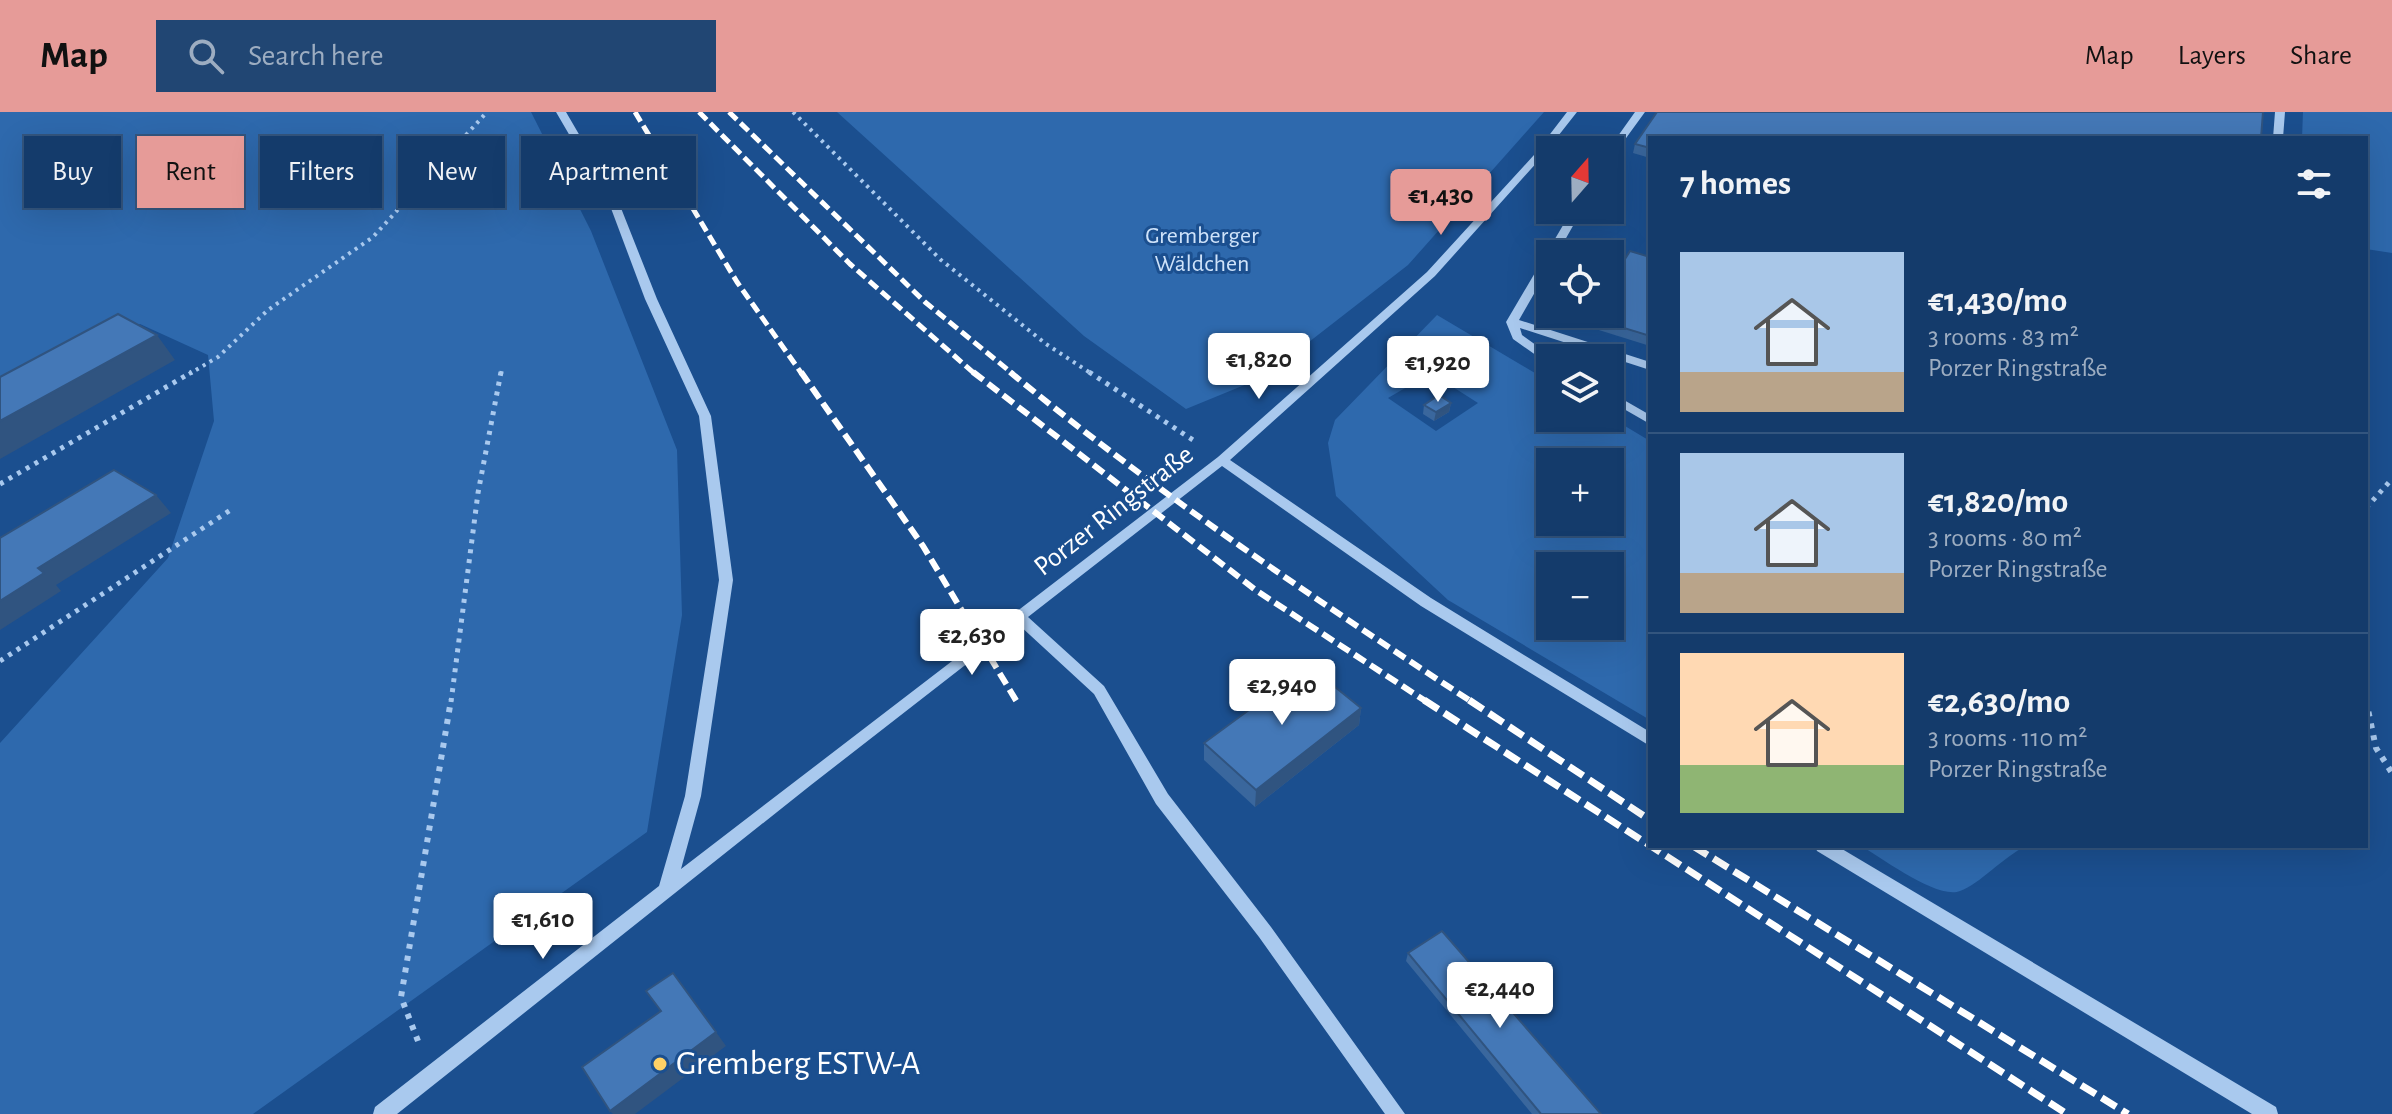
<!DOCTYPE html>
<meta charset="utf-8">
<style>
:root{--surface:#143b6b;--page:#214673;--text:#f1f3f6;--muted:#9dadc1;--line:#33557e;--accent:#e69b98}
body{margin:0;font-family:"Alegreya Sans",sans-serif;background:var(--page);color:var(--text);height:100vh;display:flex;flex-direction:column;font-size:30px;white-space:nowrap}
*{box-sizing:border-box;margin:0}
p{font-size:26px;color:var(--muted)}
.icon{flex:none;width:44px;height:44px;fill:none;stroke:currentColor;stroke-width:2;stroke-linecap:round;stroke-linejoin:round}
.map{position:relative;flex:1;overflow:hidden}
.side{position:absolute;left:1648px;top:24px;width:720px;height:712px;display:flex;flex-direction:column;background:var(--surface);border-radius:0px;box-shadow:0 8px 32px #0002,0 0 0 2px var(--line)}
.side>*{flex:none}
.hud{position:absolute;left:24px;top:24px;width:760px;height:72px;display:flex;gap:16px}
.needle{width:52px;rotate:20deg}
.tools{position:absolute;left:1536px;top:24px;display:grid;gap:16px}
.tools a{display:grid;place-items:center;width:88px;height:88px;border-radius:0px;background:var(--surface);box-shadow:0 8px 32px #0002,0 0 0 2px var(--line);font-size:40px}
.price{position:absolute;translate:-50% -68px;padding:0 18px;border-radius:8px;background:#fff;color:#222;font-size:26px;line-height:52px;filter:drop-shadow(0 2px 4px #0008)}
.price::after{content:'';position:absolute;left:50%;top:48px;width:24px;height:18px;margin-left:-12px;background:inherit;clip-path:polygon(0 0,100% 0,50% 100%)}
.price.selected{background:var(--accent);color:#111}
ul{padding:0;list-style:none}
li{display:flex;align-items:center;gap:24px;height:200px;padding:0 32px}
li+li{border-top:2px solid var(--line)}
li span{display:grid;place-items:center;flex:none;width:224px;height:160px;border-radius:0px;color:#555}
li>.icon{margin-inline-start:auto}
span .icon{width:96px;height:96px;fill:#fffc;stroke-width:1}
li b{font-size:34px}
h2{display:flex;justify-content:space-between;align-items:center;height:96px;padding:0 32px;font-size:34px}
.tag{padding:0 28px;border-radius:0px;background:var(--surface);box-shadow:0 8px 32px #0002,0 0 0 2px var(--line);font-size:28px;line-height:72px}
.tag.selected{background:var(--accent);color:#111}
header{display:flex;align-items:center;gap:48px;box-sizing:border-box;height:112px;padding:0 40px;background:var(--accent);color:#111}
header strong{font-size:38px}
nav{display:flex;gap:44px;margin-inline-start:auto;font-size:28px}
.search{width:560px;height:72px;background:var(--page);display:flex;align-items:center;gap:20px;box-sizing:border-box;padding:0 28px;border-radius:0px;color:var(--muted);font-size:30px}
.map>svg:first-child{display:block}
.green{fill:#2e69ad;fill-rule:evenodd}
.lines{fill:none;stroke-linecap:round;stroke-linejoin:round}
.path-far2{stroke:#a9c9ee;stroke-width:4;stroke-dasharray:3 5;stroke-linecap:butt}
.path-far1{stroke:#a9c9ee;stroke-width:5;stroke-dasharray:4 6;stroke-linecap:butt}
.path{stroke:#a9c9ee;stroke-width:6;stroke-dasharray:5 7;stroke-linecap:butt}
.minor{fill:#a9c9ee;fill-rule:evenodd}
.rail-far2{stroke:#fff;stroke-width:5;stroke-dasharray:11 5;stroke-linecap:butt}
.rail-far1{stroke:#fff;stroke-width:6;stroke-dasharray:13 6;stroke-linecap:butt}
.rail{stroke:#fff;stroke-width:7;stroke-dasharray:17 7;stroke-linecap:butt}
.wall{fill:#3a679d}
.shaded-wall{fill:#305480}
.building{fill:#4478b7;stroke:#305480;stroke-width:2}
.poi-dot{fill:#ffd166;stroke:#1b4f8f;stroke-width:3}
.labels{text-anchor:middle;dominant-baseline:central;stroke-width:6;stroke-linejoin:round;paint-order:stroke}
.far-park-label{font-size:24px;fill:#cfe3fa;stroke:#1b4f8f}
.street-label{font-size:28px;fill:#fff;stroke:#1b4f8f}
.near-poi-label{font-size:34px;fill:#fff;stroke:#1b4f8f;text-anchor:start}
</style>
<header>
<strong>Map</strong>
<div class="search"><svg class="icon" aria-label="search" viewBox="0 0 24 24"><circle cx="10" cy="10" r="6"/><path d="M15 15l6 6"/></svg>Search here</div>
<nav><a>Map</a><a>Layers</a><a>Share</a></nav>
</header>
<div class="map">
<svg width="2392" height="1002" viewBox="0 0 2392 1002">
<rect width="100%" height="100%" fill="#1b4f8f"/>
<path class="green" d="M0 0H531L591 119 677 338 682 503 647 720 253 1002H0V631L168 446 214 309 208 243 140 212 0 280Z
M837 0H1544L1408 153 1264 265 1186 297 1084 224Z
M2303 0H2392V141L2366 137V26H2302Z
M1437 203 1550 270V306L1610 305 1650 329V608L1448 488 1336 384 1328 331 1335 308ZM1431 261 1478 291 1436 319 1388 286ZM1610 350V410H1550V350ZM1610 454V514H1550V454Z
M1861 734H2026C2003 745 1980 772 1960 779 1938 788 1882 746 1861 734Z"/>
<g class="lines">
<path class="path-far2" d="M793 0 941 148 1046 232 1092 262
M189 262 218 245 268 198 373 125 487 0
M501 262 502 257"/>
<path class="path-far1" d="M1089 260 1196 330
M0 372 192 260
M2366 396 2392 367
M0 549 232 397
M2366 586 2367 590
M451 590 478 381 501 260"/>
<path class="path" d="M2366 588 2376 636 2392 661
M418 929 401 885 451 588"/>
<path class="minor" d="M556 0H566L619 91 657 187 711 304 733 468 701 684 681 757 1218 345 1427 160 1534 43 1567 0H1577L1540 47 1435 164 1230 348 1431 486 1650 620V634L1421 494 1222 354 1028 505 1104 574 1168 682 1271 815 1405 1002H1385L1259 825 1156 692 1094 582 1018 512 811 673 397 1002H373L375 995 659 774 685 684 719 468 699 304 645 187 609 91Z
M1635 0H1645L1613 44 1610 45V38H1608Z
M2275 0H2285L2283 26H2273Z
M1572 98H1582L1557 142H1550V154L1519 208 1650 250V258L1520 216 1522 223 1554 246H1550V253L1513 227 1506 210Z
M1610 280 1650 303V312L1610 289Z
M1815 734H1837L2276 995 2278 1002H2252L1817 739Z"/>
<path class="rail-far2" d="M635 0 737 170 802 262
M699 0 850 152 975 262
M729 0 925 190 1013 262"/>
<path class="rail-far1" d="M801 260 923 434 1017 590
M973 260 1257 479 1427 590
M1010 260C1157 381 1313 486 1472 590"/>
<path class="rail" d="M1424 588 2067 1002
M1469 588 1650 708
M1693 734 2128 1002"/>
</g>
<path class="wall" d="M1650 26V46L1633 41 1635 32Z
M1650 145V234L1586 214 1588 205Z
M1451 291 1449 300 1434 309 1423 302 1424 293Z
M1361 596 1359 613 1255 695 1204 648V631Z
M1408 841 1601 1002H1532L1406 849Z"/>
<path class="shaded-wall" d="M157 223 175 248 0 347V309Z
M1451 291 1449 300 1434 309 1436 300Z
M156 383 171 401 56 473 61 479 0 518V489L38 456Z
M1361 596 1359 613 1255 695 1256 678Z
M716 920 726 934 635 1002H613L610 999Z"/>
<path class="building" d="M1657 0H2263L2261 26H1650V36L1635 32Z
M1630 139 1650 145V224L1588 205 1590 202H1610V171Z
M118 202 157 223 0 309V265Z
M1439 283 1451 291 1436 300 1424 293Z
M114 358 156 383 38 456 44 461 0 489V426Z
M1309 554 1361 596 1256 678 1204 631Z
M1442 819 1601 1002H1541L1408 841Z
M673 861 716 920 610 999 582 955 661 899 646 879Z"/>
<circle class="poi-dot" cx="660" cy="952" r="8"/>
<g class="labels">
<g class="far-park-label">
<text x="1202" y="124">Gremberger<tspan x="1202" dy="28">Wäldchen</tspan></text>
</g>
<g class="street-label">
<text transform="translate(1114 399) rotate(-38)">Porzer Ringstraße</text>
</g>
<g class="near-poi-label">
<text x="676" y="952">Gremberg ESTW-A</text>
</g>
</g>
</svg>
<div class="tools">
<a><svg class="needle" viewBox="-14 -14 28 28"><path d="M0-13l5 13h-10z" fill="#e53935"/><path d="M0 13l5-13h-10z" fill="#9dadc1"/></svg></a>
<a><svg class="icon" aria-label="locate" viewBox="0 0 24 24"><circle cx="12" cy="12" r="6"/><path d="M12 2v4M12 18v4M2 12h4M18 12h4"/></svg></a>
<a><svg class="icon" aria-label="layers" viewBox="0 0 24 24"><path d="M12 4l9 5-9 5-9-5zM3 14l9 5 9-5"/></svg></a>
<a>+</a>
<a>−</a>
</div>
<b class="price selected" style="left:1441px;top:125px">€1,430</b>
<b class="price" style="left:1259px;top:289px">€1,820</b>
<b class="price" style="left:1438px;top:292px">€1,920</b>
<b class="price" style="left:972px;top:565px">€2,630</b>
<b class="price" style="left:1282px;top:615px">€2,940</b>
<b class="price" style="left:543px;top:849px">€1,610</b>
<b class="price" style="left:1500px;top:918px">€2,440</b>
<div class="hud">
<a class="tag">Buy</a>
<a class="tag selected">Rent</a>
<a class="tag">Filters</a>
<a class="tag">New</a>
<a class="tag">Apartment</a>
</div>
<section class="side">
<h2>7 homes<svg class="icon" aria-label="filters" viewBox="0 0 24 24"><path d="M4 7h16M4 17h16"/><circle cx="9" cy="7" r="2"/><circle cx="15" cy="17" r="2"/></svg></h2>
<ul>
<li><span style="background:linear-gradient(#a9c7e8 75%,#b9a48a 0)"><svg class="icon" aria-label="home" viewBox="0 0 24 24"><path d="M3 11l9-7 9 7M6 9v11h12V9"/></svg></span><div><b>€1,430/mo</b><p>3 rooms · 83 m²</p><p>Porzer Ringstraße</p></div></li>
<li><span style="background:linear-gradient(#a9c7e8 75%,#b9a48a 0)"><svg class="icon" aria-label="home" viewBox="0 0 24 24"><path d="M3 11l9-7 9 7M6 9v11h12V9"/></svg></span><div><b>€1,820/mo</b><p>3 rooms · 80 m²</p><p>Porzer Ringstraße</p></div></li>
<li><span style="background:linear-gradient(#ffd9b3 70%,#8fb573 0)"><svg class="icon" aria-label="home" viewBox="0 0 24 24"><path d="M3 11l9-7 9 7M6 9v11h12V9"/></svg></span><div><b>€2,630/mo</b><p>3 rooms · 110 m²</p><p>Porzer Ringstraße</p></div></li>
</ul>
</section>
</div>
